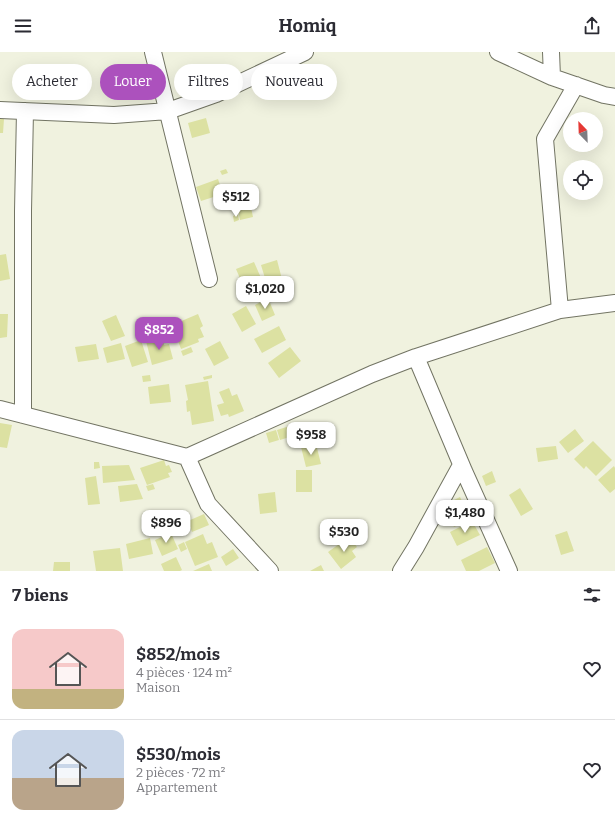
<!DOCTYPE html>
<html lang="fr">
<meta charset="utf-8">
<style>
:root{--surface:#fff;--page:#f7f7f7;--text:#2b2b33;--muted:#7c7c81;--line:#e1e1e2;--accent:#ac51bd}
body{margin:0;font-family:Bitter,serif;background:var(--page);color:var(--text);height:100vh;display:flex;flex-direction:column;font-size:15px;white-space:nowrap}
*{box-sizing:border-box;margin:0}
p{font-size:13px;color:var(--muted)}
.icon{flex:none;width:22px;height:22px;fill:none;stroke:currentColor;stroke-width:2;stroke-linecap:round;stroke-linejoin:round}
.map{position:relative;height:519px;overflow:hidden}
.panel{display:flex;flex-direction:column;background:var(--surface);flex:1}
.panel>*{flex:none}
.hud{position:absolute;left:12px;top:12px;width:400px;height:36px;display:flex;gap:8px}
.needle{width:26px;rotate:337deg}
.fabs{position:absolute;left:563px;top:60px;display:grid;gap:8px}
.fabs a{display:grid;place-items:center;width:40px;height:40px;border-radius:50%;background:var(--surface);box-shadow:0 4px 16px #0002;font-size:20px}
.price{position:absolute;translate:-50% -34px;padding:0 9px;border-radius:8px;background:#fff;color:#222;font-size:13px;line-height:26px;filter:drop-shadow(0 1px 2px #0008)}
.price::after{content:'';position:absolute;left:50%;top:24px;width:12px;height:9px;margin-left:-6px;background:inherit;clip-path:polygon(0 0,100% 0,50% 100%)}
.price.selected{background:var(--accent);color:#fff}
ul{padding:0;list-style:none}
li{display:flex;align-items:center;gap:12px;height:100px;padding:0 12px}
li+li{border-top:1px solid var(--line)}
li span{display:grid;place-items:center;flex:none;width:112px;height:80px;border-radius:12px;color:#555}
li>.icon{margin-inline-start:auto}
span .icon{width:48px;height:48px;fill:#fffc;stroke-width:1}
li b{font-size:17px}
h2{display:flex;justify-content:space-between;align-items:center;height:48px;padding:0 12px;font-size:17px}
.chip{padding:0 14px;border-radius:18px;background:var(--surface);box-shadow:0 4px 16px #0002;font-size:14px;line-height:36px}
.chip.selected{background:var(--accent);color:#fff}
header{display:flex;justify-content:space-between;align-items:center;height:52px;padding:0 12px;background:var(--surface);font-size:18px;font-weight:700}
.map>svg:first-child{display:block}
.building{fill:#dce1a2}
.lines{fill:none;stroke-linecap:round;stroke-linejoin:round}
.minor-casing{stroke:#727463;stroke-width:18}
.minor{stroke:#fff;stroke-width:16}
</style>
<header><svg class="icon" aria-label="menu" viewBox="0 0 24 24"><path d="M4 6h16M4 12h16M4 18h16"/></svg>Homiq<svg class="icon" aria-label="share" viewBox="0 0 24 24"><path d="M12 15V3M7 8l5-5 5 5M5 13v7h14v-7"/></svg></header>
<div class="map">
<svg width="615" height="519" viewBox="0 0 615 519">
<rect width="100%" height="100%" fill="#f0f2df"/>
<path class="building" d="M206 66 210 81 192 86 188 71Z
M0 67H4L3 81H0Z
M226 117 228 121 222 123 220 119Z
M218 127 223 142 201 149 196 135Z
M249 146 253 165 240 168 236 149Z
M238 162 239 168 234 170 233 164Z
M6 202 10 227 0 229V203Z
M277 208 283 231 268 236 261 213Z
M254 210 265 235 241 245 236 233 242 231 236 217Z
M268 246 275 263 262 269 255 253Z
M246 254 256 272 242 280 232 262Z
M0 262H8L7 285 0 286Z
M198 262 203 274 200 276 204 285 198 287 199 290 181 297 172 273Z
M116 263 125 284 111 289 102 269Z
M279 274 286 288 262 301 254 287Z
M162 285 164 293 169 292 173 307 152 313 146 289Z
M141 288 148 310 132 315 125 294Z
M220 289 229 306 214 314 205 297Z
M121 291 125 307 107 311 103 296Z
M96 292 99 307 78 310 75 295Z
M191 295 193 300 183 304 181 299Z
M290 295 301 309 279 326 268 311Z
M150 323 151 329 143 330 142 324Z
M212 323V326L204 328 203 325Z
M208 329 214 369 192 373 190 359 187 360 186 349 188 348 185 333Z
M169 332 171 350 150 352 148 335Z
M229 336 232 344 237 342 244 359 229 365 228 362 221 364 217 353 224 351 219 340Z
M0 371 12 373 7 396 0 395Z
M296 372 299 382 280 388 277 378Z
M575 377 584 389 568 401 559 390Z
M276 378 279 388 269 391 266 381Z
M593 389 612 408 596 424 586 414 584 417 574 407Z
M316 392 321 412 306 415 301 395Z
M556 394 558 407 538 410 536 396Z
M164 408 166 414 169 413 172 420 168 421 170 425 147 433 140 416Z
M94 410H99L100 416 94 417Z
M129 413 135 428 103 431 102 414Z
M614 414 615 416V437L610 441 598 428Z
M296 418H312V440H296Z
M492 419 496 430 486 434 482 424Z
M96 424 100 452 88 453 85 426Z
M137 432 143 447 120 450 118 434Z
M153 432 155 437 148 439 146 434Z
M520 436 533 457 521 464 509 443Z
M275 440 277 460 260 462 258 442Z
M460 445 471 467 454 475 444 453Z
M180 459 188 477 175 483 167 465Z
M204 462 209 473 192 480 188 469Z
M472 469 480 483 457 494 450 480Z
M167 471 170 477 160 481 157 475Z
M567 479 574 499 561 503 555 483Z
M171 481 178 497 162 504 155 488Z
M203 482 207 492 212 490 218 505 195 514 185 490Z
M349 485 357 495 352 499 356 505 341 517 328 500Z
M150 486 153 502 129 507 126 492Z
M184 490 187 497 181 500 178 493Z
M487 495 495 511 479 519H466L461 508Z
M120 496 123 519H96L93 499Z
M233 497 239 506 226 514 221 505Z
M176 505 182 518 180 519H164L161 512Z
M54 510H70V519H53Z
M209 512 212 519H193Z
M321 513 324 519H310Z"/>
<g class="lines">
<g class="minor-casing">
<path id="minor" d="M153 0 209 227
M498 0 552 25 604 43 615 45
M551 0 552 25
M0 58 114 63 168 59 216 42 305 0
M560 258 545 87 576 33
M416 305 464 419 509 519
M0 357 187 405 372 322 416 305 560 258 615 251
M23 363V159L25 59
M187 405 208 452 270 519
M401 519 416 495 461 413"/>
</g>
<use href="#minor" class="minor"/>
</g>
</svg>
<div class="fabs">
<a><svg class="needle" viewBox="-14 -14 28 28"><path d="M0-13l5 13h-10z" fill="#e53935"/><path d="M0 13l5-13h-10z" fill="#7c7c81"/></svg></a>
<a><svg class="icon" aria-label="locate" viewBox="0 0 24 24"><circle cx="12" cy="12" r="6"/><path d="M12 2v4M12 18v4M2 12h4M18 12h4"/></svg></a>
</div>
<b class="price" style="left:236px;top:166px">$512</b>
<b class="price" style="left:265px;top:258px">$1,020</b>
<b class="price selected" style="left:159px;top:299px">$852</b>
<b class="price" style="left:311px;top:404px">$958</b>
<b class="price" style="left:465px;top:482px">$1,480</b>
<b class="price" style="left:166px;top:492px">$896</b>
<b class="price" style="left:344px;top:501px">$530</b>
<div class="hud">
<a class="chip">Acheter</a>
<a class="chip selected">Louer</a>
<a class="chip">Filtres</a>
<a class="chip">Nouveau</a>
</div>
</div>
<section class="panel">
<h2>7 biens<svg class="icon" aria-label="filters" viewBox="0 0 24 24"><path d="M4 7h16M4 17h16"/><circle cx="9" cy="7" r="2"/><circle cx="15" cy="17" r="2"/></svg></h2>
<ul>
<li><span style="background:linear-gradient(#f6c9c9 75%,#c2b280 0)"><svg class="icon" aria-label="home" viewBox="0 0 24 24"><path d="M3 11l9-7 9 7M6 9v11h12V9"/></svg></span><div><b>$852/mois</b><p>4 pièces · 124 m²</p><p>Maison</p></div><svg class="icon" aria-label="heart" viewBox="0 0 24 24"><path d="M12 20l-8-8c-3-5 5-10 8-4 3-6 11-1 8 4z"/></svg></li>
<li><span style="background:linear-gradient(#c9d6e8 60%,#b9a48a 0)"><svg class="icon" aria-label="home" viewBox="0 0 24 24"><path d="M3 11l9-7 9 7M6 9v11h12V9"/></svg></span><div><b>$530/mois</b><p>2 pièces · 72 m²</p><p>Appartement</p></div><svg class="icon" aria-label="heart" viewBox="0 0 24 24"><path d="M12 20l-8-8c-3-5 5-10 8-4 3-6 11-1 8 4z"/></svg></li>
</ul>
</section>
